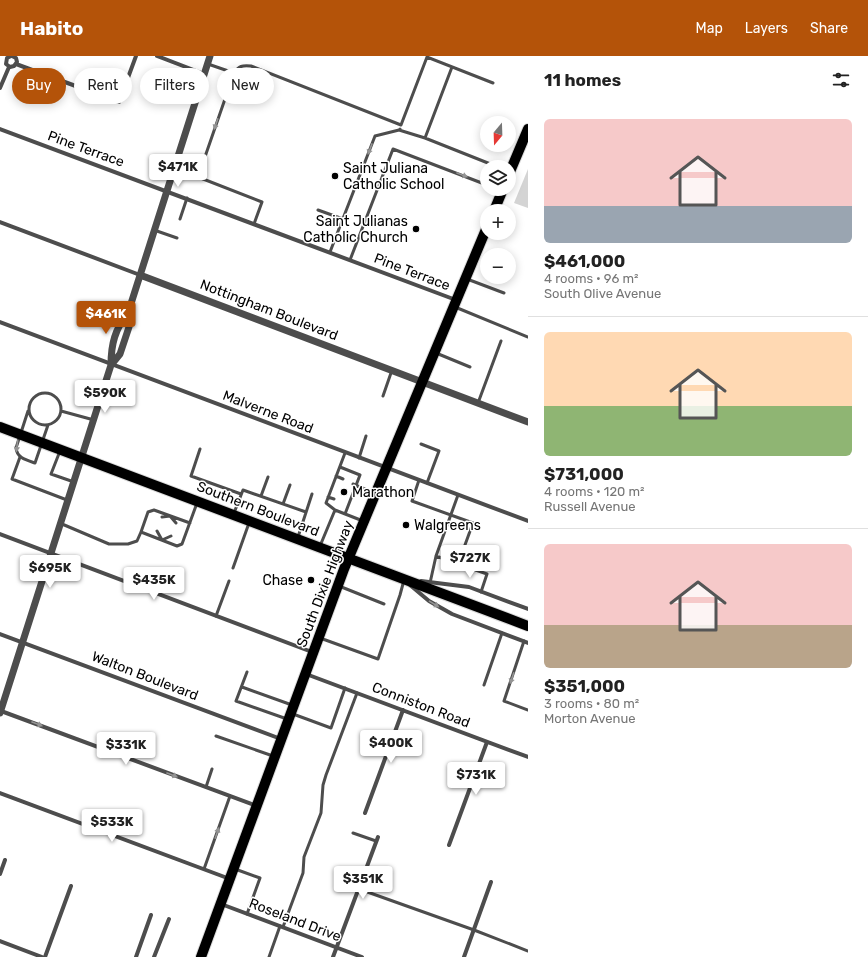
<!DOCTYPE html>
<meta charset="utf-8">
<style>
:root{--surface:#fff;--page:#f6f6f6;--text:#222;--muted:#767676;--line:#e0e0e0;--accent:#b45309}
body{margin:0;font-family:Rubik,sans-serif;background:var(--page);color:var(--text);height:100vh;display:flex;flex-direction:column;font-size:15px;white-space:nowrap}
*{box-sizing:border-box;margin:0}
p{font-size:13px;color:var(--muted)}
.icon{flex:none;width:22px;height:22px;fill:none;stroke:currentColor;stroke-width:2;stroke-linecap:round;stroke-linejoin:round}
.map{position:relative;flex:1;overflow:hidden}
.sheet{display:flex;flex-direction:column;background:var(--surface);width:340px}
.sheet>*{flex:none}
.top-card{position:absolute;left:12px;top:12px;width:380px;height:36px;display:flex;gap:8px}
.needle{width:26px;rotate:199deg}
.tools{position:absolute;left:480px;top:60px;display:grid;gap:8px}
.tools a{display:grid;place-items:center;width:36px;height:36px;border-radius:50%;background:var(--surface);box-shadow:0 2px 10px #0003;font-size:20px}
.price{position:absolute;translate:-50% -34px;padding:0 9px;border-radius:4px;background:#fff;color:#222;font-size:13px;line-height:26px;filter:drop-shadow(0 1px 2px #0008)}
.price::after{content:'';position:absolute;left:50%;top:24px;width:12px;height:9px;margin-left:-6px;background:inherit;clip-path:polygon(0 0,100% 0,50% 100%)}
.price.selected{background:var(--accent);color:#fff}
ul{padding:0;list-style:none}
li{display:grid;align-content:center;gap:8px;height:212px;padding:0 16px}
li+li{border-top:1px solid var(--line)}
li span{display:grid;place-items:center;height:124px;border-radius:6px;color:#555}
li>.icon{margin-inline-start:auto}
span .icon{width:72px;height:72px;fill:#fffc;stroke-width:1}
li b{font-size:17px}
h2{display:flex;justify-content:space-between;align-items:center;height:48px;padding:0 16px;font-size:17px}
.chip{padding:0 14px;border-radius:18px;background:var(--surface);box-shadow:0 2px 10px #0003;font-size:14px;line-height:36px}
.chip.selected{background:var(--accent);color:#fff}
header{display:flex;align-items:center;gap:24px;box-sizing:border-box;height:56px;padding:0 20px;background:var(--accent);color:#fff}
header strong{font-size:19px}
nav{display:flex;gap:22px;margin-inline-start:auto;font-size:14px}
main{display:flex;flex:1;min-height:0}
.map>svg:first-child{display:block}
.green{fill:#d4d4d4}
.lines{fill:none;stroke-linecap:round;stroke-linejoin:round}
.primary-casing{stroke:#dbdbdb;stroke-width:12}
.service{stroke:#4d4d4d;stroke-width:3}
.minor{stroke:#4d4d4d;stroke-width:4}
.tertiary{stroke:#4d4d4d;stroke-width:7}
.primary{stroke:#000;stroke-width:10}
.oneway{fill:#949494}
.poi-dot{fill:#000;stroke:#fff;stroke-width:1.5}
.labels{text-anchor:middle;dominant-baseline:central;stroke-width:3;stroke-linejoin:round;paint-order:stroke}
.street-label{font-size:14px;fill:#000;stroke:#fff}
.poi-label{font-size:14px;fill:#000;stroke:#fff;text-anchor:start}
</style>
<header>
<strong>Habito</strong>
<nav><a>Map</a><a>Layers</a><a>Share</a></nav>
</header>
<main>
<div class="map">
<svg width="528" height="901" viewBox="0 0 528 901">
<rect width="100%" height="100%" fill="#fff"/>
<path class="green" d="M528 113V152L514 147Z"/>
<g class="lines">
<g class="primary-casing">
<path id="primary" d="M509 118 528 73
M494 155 503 133
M0 371 528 570
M201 901 344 513 487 171"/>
</g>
<path class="service" d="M208 8 234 17 198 121 262 146 254 168
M234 17C239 10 242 9 251 10L401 69 427 1 493 27
M400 73 399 74 425 82 498 111
M425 82 452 11
M318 154 343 163
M180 163 187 142
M154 174 177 182
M330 196 375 80 399 74
M350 204 393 93 487 129
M467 223 504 237
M455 251 528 281
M436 297 470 311
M29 353a16 16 0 1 1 32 0a16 16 0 1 1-32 0Z
M383 340 392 314
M478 347 501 285
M28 355 16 392C17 402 26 404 35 407L48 369
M61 355 94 364
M421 388 439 395 427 427
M200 393 191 420 241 438
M60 395 51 418 74 426
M20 401 12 423 67 444
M359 402 366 380
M340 411 360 419 345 458
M336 420 343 423
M419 424 412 445 473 467 458 508
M353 428 374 437
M458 439 436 500 487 518 481 536
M261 440 268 421
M328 441 334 443
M283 448 290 429
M335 454 363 465
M234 457 243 434 306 456
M162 461 170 460 176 467
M62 468 109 488H128L137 485 141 476 177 490 182 488 197 447
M157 475 162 484 171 480
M141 476 148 456 154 454 190 467
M298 481 312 438
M320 490 335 454 326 447 345 397
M233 512 249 467
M430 527 436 500
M339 530 384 548
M216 560 229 525
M320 582 378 603 400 539 404 524
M524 585 504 645 528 654
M247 616 236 645 287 663
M484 629 502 577
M242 631 292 649
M293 658 331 672 345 632
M216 680 273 700
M206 731 212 713
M353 777 376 785
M204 813 230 740
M235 813 260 822 247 858
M359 833 474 874 528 895
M283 871 303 817 304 801 321 757 323 729 326 719 357 637
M269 901 280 870"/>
<path class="minor" d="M11 0 7 2 6 8 10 11 14 10 17 6 16 2 12 0
M157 0 204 18
M16 8 119 46 136 0
M0 32 9 11
M0 73 456 244
M0 166 140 219
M0 266 528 465
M0 478 312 596
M421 525 469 531 528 553
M410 529 429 545 452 558 528 587
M0 578 281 683
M306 618 528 701
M1 655 257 750
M0 737 230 823
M365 757 403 654
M449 789 487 686
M0 818 5 804
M221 848 362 901
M0 885 42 901
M45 901 71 830
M136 901 151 859
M154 901 169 863
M333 901 378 781
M464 901 491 826"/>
<path class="tertiary" d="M140 219 528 366
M111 309 120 298 129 271 128 257
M0 657 111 309C111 288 115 273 128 257L210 0"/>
<use href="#primary" class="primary"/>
</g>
<defs><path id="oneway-solid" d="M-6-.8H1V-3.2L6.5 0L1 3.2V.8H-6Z"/></defs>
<g class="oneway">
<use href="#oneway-solid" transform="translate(216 68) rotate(109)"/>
<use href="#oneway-solid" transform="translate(370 93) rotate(111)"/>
<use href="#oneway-solid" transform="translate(462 119) rotate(21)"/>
<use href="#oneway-solid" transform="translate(17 390) rotate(97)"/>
<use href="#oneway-solid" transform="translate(434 548) rotate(32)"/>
<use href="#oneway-solid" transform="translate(512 622) rotate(109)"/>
<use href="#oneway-solid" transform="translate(37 668) rotate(21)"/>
<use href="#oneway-solid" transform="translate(172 719) rotate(21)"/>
<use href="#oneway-solid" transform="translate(217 777) rotate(-71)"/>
</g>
<g class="poi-dot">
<circle cx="335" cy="120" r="4"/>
<circle cx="416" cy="173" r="4"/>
<circle cx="344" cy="436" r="4"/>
<circle cx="406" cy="469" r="4"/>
<circle cx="311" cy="524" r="4"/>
</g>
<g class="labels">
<g class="street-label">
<text transform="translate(86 93) rotate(20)">Pine Terrace</text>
<text transform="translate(412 216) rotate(21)">Pine Terrace</text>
<text transform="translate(269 254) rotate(21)">Nottingham Boulevard</text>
<text transform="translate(268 356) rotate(21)">Malverne Road</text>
<text transform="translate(258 453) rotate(21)">Southern Boulevard</text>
<text transform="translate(325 528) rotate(-69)">South Dixie Highway</text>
<text transform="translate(145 620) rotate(21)">Walton Boulevard</text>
<text transform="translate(421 649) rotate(21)">Conniston Road</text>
<text transform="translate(295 864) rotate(21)">Roseland Drive</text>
</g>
<g class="poi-label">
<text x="343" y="112">Saint Juliana<tspan x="343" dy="16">Catholic School</tspan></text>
<text x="408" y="165" text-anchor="end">Saint Julianas<tspan x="408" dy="16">Catholic Church</tspan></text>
<text x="352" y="436">Marathon</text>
<text x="414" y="469">Walgreens</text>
<text x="303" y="524" text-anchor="end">Chase</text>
</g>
</g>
</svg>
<div class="tools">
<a><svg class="needle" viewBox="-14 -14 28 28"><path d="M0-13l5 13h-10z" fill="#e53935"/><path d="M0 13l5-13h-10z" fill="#767676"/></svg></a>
<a><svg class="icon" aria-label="layers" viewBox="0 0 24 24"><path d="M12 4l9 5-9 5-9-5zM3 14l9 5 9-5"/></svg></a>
<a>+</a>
<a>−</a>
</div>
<b class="price" style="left:178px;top:132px">$471K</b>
<b class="price selected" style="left:106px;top:279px">$461K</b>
<b class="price" style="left:105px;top:358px">$590K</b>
<b class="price" style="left:470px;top:523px">$727K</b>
<b class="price" style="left:50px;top:533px">$695K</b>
<b class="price" style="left:154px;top:545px">$435K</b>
<b class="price" style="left:391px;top:708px">$400K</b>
<b class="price" style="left:126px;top:710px">$331K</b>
<b class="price" style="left:476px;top:740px">$731K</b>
<b class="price" style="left:112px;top:787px">$533K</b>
<b class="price" style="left:363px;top:844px">$351K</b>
<div class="top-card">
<a class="chip selected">Buy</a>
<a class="chip">Rent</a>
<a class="chip">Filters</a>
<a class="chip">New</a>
</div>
</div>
<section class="sheet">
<h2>11 homes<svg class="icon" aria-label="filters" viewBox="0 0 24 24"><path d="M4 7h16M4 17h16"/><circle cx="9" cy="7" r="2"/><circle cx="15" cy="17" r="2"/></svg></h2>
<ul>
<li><span style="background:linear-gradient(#f6c9c9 70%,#9aa5b1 0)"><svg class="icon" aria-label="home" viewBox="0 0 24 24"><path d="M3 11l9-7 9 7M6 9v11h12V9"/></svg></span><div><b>$461,000</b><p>4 rooms · 96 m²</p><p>South Olive Avenue</p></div></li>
<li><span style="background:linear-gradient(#ffd9b3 60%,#8fb573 0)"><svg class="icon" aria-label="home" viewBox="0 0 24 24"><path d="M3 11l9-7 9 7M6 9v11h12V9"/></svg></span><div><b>$731,000</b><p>4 rooms · 120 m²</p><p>Russell Avenue</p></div></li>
<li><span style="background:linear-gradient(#f6c9c9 65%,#b9a48a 0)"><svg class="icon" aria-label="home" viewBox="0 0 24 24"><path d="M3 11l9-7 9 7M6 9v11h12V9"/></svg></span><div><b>$351,000</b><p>3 rooms · 80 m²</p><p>Morton Avenue</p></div></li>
</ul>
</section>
</main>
